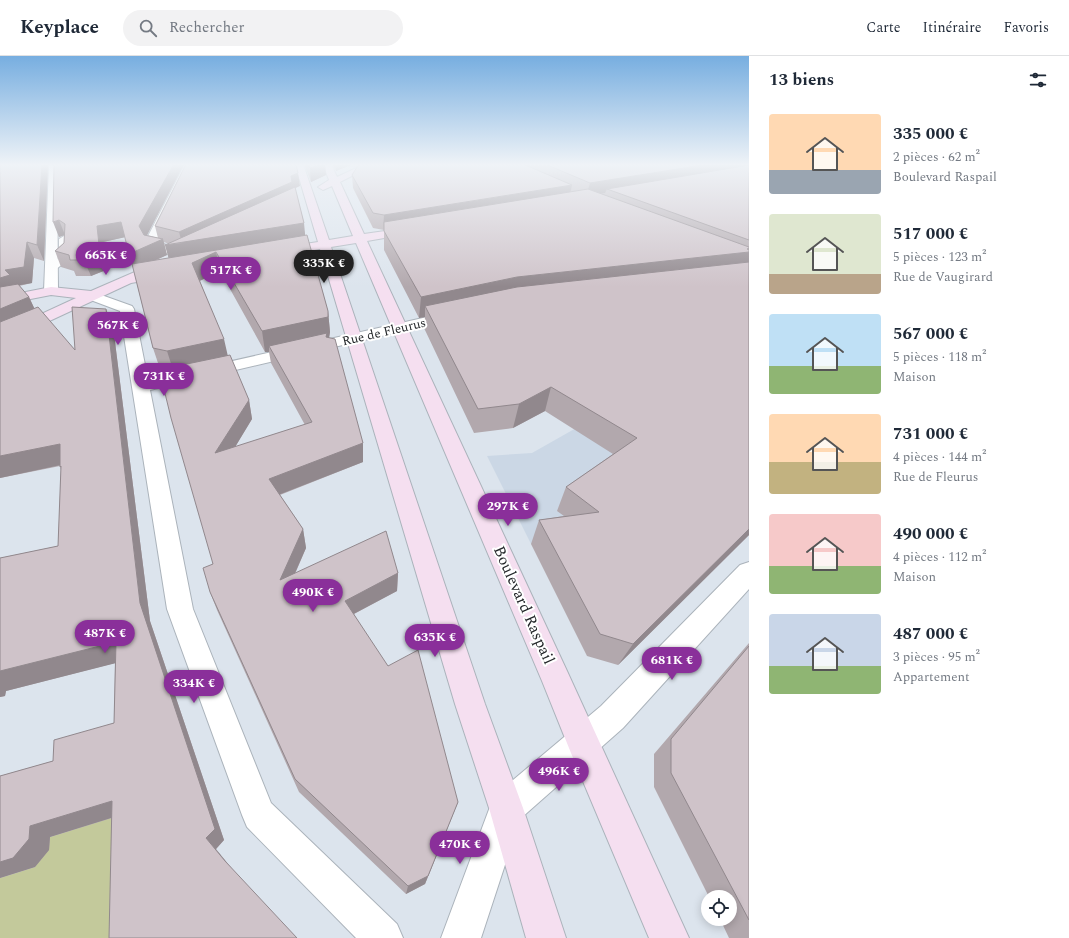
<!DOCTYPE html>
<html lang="fr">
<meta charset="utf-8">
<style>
:root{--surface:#fff;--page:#f2f2f3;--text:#1f2937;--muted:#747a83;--line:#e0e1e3;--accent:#8a2f9a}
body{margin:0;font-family:Spectral,serif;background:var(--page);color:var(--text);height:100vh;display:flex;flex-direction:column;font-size:15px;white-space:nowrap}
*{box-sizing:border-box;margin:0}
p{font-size:13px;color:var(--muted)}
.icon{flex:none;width:22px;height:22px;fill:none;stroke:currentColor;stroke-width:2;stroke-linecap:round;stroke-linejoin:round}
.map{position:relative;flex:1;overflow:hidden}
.sheet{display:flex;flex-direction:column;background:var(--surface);width:320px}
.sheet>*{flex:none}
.buttons{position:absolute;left:701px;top:834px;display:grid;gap:8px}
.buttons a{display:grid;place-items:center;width:36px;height:36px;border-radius:50%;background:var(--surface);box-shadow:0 2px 10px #0003;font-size:20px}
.price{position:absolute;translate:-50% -34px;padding:0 9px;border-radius:14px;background:var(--accent);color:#fff;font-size:13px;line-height:26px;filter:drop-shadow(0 1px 2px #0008)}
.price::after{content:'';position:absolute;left:50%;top:24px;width:12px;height:9px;margin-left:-6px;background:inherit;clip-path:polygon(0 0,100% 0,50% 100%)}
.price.current{background:#222;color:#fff}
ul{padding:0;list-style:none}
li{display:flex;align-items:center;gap:12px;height:100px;padding:0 20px}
li span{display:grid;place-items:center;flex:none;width:112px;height:80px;border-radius:4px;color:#555}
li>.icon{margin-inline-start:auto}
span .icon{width:48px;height:48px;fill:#fffc;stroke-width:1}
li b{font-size:17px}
h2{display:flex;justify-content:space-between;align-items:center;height:48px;padding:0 20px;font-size:17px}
header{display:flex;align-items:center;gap:24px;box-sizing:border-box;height:56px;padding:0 20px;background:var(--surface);border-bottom:1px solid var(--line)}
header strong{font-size:19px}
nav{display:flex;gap:22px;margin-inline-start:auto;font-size:14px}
.search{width:280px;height:36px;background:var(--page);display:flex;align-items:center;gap:10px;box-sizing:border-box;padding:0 14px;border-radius:22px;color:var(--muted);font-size:15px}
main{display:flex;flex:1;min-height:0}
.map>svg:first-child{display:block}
.built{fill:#cbd7e5}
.green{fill:#c3c99b}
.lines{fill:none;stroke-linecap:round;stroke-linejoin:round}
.lane-casing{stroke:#abb3bb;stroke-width:2}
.street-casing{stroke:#abb3bb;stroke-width:2}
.secondary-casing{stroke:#abb3bb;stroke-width:2}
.lane{fill:#fff;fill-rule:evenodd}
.street{fill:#fff;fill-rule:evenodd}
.secondary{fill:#f5dff0;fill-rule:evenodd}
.wall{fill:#b2a8ad;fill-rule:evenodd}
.shaded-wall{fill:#91888d}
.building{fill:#cfc3c9;stroke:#91888d}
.labels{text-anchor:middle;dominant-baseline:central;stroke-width:4;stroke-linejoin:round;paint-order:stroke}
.far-street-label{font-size:13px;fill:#24272a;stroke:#fff}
.street-label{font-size:16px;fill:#24272a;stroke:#fff}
</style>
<header>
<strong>Keyplace</strong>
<div class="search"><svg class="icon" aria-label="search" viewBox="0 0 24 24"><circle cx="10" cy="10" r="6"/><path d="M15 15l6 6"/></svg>Rechercher</div>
<nav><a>Carte</a><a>Itinéraire</a><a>Favoris</a></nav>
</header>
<main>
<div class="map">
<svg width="749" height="882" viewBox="0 0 749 882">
<rect width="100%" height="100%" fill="#dce4ed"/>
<path class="built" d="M585 367 623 378 600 478 531 488 487 400 532 397Z"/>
<path class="green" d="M127 757 110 882H0V822L35 811 50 781Z"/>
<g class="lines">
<g class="lane-casing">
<path id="lane" d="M64 180 69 183V203L55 214H47L46 212 59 202V183Z"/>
</g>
<g class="street-casing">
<path id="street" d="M49 108H57L58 235 56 238H46L44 235Z
M185 108H193L157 186 176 192 178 195 172 199 149 193 145 186Z
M93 236 132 250 134 253 148 324 454 255 459 256 461 259 459 262 454 263 150 334 193 553 271 747 397 868 403 882H356L247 771 242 759 167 553 120 255 88 243 86 240 88 237Z
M749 506V533L623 672 520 763 481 882H441L494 740 601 650 740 509Z"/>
</g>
<g class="secondary-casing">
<path id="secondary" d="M295 108H303L329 184 353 180 332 130 323 134 318 131 329 124 323 108H331L337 121 365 108H375L340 126 364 178 413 171 419 174 413 177 367 185 567 615 689 882H649L571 697 542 625 356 187 331 191 485 648 523 752 566 882H526L489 752 455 648 320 193 309 195 303 191 305 188 318 186Z
M144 212 150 216 165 213 170 214 172 217 170 220 165 221 131 227 0 288V277L76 242 51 239 0 249V241L51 231 91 235Z"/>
</g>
<use href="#lane" class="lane"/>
<use href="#street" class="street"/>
<use href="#secondary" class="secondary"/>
</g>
<path class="wall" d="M0 108H48L44 205 34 202 32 227 19 230 29 241 34 252 75 294 106 253 113 270 150 565 224 784 216 793 112 762 50 781 49 794 35 811 0 822V720L53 705 114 667 115 607 6 635 5 640 0 641V502L58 490 61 414 60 410 0 422Z
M54 108H184L147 179 158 182 155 170 300 130 295 132 305 179 328 255 330 276 329 282 363 387V406L280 439 303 473 306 492 295 518 398 517 397 535 354 558 458 746 425 828 406 838 299 736 217 554 210 536 213 508 173 316 160 313 153 292 132 208 125 181 103 186 106 214 91 220H76L74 215 61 211 55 195 64 187V179L59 181ZM164 186 169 188 165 189 169 202 156 204 167 199ZM220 215 265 296H269L271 307 305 369 235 391 252 363 249 344 227 299 200 225Z
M304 108H325L326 119 311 126Z
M332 108H353L336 115Z
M359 108H749V479L618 609 587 600 531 488 539 464 564 460 557 455 566 431 613 398 545 355 513 372 474 377 424 272 425 261 419 262 384 194V174L373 172 353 132 352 119Z
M749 587V882H729L720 863H730V841H709L654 731V698Z"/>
<path class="shaded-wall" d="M42 108H48L44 205 37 189Z
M174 108H184L144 185 139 170Z
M322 108H325L326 119 311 126 310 112Z
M336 108H353L336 115Z
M709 108H749V113L607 133 605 137 586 140 590 127Z
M298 117 300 130 293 133 304 167 306 188 216 196 220 215 197 226 171 211 165 189 182 187 179 176 291 120Z
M572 129 569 143 384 166 383 174 384 159Z
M59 164 65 179 59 181 53 166Z
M121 166 126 181 103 186 106 214 91 220 84 204 97 170Z
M163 183 167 199 134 214 129 198Z
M27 186 34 202 32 227 15 230 0 241V222Z
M749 196V207L425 250V261L419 262 421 241 517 221Z
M29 241 37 258 0 275V253Z
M106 253 113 270 150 565 224 784 216 793 233 814 225 805 206 782 140 547Z
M328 255 330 276 329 282 269 290V296H265L262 275Z
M224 283 229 305 174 317 167 295Z
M551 331 545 355 513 372 519 348Z
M249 344 252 363 220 416 215 397Z
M363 387V406L273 441 269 423Z
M60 388 70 407 0 422V400Z
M303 473 306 492 284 542 280 524Z
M749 473V479L618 609 633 588Z
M398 517 397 535 346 562 345 545Z
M116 586 128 604 6 635 5 640 0 641V615Z
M112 745 127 757 50 781 49 794 35 811 0 822V806L30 770Z
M458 746 425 828 406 838 408 830Z"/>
<path class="building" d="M0 108H42L37 189 27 186 24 211 5 214 10 219 0 222Z
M54 108H174L139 170 144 179 163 183 129 198 121 166 97 170 100 198 84 204H70L69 199 55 195 64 187 65 168 59 164 53 166Z
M186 108H296L298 117 291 120 292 126 179 176 155 170Z
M308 108H322L310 112Z
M359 108H523L572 129 384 159 373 157 352 119Z
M545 108H709L590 127Z
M749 109V184L607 133Z
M295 131 304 167 165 189Z
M588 133 749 191V193H747H749V196L517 221 421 241 384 175V166Z
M307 179 328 255V261L262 275 216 196 192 207 224 283 167 295 153 292 132 208Z
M749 206V473L633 588 600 578 539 464 599 456 566 431 637 382 551 331 519 348 478 353 425 250 517 231Z
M18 228 29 241 0 253V231Z
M38 251 75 294 72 251 106 253 140 547 215 773 206 782 225 805 297 882H109L112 745 30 770 29 783 13 802 0 806V720L53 705 54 684 114 667 116 586 0 615V502L58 490 61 410 60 411V388L0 400V266Z
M327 277 326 281 335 283 363 387 269 423 303 473 280 524 386 475 398 517 345 545 388 610 418 594 458 746 428 820 408 830 295 723 210 536 203 512 213 508 171 362 162 325 182 309 230 299 249 344 215 397 312 366 269 290Z
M749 590V864L671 717V683Z"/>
<linearGradient id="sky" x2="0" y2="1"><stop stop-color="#77aee0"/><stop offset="0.47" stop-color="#eff3f7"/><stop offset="1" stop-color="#eff3f7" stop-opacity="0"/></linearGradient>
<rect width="749" height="231" fill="url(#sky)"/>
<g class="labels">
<g class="far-street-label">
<text transform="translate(384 276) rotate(-13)">Rue de Fleurus</text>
</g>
<g class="street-label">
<text transform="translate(524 549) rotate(66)">Boulevard Raspail</text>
</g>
</g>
</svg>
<div class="buttons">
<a><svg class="icon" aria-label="locate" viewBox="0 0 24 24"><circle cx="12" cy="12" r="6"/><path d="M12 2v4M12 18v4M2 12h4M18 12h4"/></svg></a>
</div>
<b class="price" style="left:106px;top:220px">665K €</b>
<b class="price current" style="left:324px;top:228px">335K €</b>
<b class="price" style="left:231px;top:235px">517K €</b>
<b class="price" style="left:118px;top:290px">567K €</b>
<b class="price" style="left:164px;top:341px">731K €</b>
<b class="price" style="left:508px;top:471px">297K €</b>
<b class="price" style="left:313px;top:557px">490K €</b>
<b class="price" style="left:105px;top:598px">487K €</b>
<b class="price" style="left:435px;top:602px">635K €</b>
<b class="price" style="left:672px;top:625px">681K €</b>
<b class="price" style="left:194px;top:648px">334K €</b>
<b class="price" style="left:559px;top:736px">496K €</b>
<b class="price" style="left:460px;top:809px">470K €</b>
</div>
<section class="sheet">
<h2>13 biens<svg class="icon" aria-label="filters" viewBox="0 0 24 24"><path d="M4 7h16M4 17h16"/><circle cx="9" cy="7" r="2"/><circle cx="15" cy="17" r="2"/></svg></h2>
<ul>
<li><span style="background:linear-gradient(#ffd9b3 70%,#9aa5b1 0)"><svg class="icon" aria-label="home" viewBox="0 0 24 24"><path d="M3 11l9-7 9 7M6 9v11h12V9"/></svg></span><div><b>335 000 €</b><p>2 pièces · 62 m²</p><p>Boulevard Raspail</p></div></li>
<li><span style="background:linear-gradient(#dfe7d0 75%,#b9a48a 0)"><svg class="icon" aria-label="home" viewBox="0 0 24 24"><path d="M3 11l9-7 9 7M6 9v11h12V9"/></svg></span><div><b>517 000 €</b><p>5 pièces · 123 m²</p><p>Rue de Vaugirard</p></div></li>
<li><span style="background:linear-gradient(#bfe0f5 65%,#8fb573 0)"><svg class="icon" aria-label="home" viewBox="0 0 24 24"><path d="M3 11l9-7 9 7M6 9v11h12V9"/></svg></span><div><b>567 000 €</b><p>5 pièces · 118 m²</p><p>Maison</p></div></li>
<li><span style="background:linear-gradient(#ffd9b3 60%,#c2b280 0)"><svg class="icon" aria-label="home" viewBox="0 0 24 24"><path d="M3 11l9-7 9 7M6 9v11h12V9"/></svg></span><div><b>731 000 €</b><p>4 pièces · 144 m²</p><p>Rue de Fleurus</p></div></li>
<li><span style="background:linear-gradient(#f6c9c9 65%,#8fb573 0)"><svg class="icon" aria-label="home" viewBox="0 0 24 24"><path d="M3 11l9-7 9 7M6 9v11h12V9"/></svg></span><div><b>490 000 €</b><p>4 pièces · 112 m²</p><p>Maison</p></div></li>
<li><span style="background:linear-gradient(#c9d6e8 65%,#8fb573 0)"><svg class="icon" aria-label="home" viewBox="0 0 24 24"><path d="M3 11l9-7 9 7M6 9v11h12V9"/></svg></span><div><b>487 000 €</b><p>3 pièces · 95 m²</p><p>Appartement</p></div></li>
</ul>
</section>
</main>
